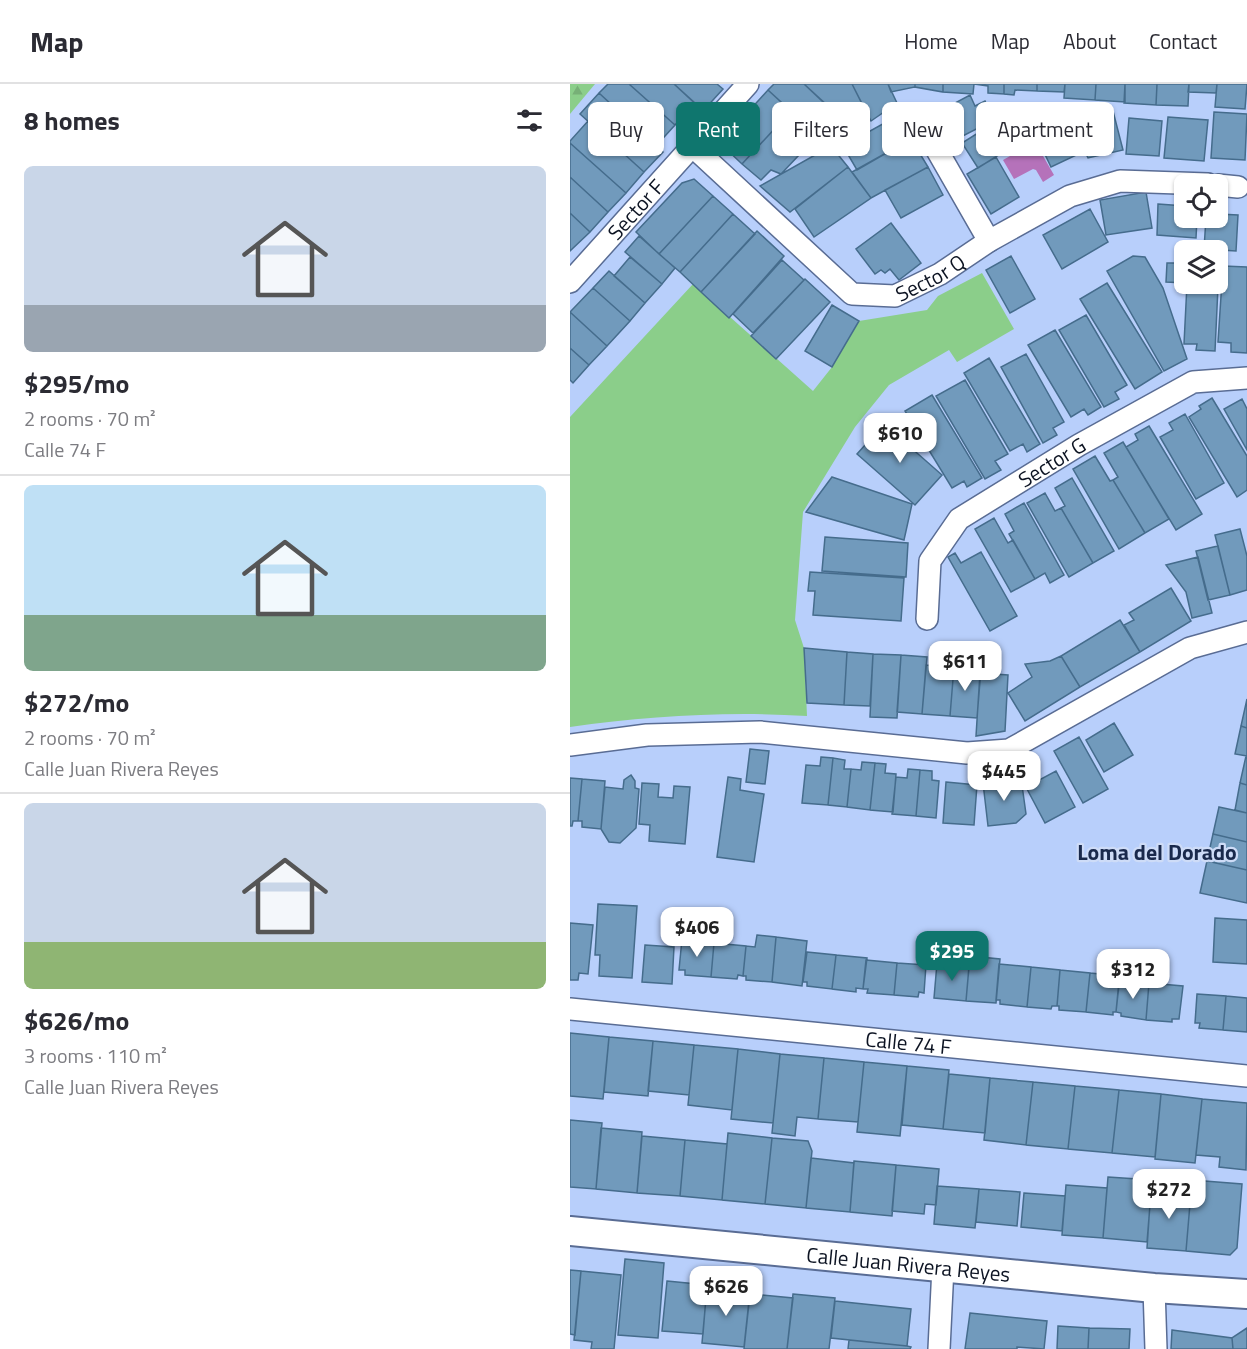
<!DOCTYPE html>
<meta charset="utf-8">
<style>
:root{--surface:#fff;--page:#f2f2f3;--text:#2b2b33;--muted:#7c7c81;--line:#e1e1e2;--accent:#0f766e}
body{margin:0;font-family:"Titillium Web",sans-serif;background:var(--page);color:var(--text);height:100vh;display:flex;flex-direction:column;font-size:22px;white-space:nowrap}
*{box-sizing:border-box;margin:0}
p{font-size:20px;color:var(--muted)}
.icon{flex:none;width:33px;height:33px;fill:none;stroke:currentColor;stroke-width:2;stroke-linecap:round;stroke-linejoin:round}
.map{position:relative;flex:1;overflow:hidden}
.side{display:flex;flex-direction:column;background:var(--surface);width:570px}
.side>*{flex:none}
.top-card{position:absolute;left:18px;top:18px;width:568px;height:54px;display:flex;gap:12px}
.buttons{position:absolute;left:604px;top:90px;display:grid;gap:12px}
.buttons a{display:grid;place-items:center;width:54px;height:54px;border-radius:9px;background:var(--surface);box-shadow:0 2px 4px #0004;font-size:30px}
.price{position:absolute;translate:-50% -51px;padding:0 14px;border-radius:12px;background:#fff;color:#222;font-size:20px;line-height:39px;filter:drop-shadow(0 2px 3px #0008)}
.price::after{content:'';position:absolute;left:50%;top:36px;width:18px;height:14px;margin-left:-9px;background:inherit;clip-path:polygon(0 0,100% 0,50% 100%)}
.price.active{background:var(--accent);color:#fff}
ul{padding:0;list-style:none}
li{display:grid;align-content:center;gap:12px;height:318px;padding:0 24px}
li+li{border-top:2px solid var(--line)}
li span{display:grid;place-items:center;height:186px;border-radius:9px;color:#555}
li>.icon{margin-inline-start:auto}
span .icon{width:108px;height:108px;fill:#fffc;stroke-width:1}
li b{font-size:26px}
h2{display:flex;justify-content:space-between;align-items:center;height:72px;padding:0 24px;font-size:26px}
.chip{padding:0 21px;border-radius:9px;background:var(--surface);box-shadow:0 2px 4px #0004;font-size:21px;line-height:54px}
.chip.active{background:var(--accent);color:#fff}
header{display:flex;align-items:center;gap:36px;box-sizing:border-box;height:84px;padding:0 30px;background:var(--surface);border-bottom:2px solid var(--line)}
header strong{font-size:28px}
nav{display:flex;gap:33px;margin-inline-start:auto;font-size:21px}
main{display:flex;flex:1;min-height:0}
.map>svg:first-child{display:block}
.green{fill:#8bce8a}
.forest{fill:url(#forest-firs)}
.water{fill:#b572ba}
.building{fill:#719abc;stroke:#456c8c;stroke-width:1.5}
.lines{fill:none;stroke-linecap:round;stroke-linejoin:round}
.street-casing{stroke:#596c94;stroke-width:24}
.secondary-casing{stroke:#596c94;stroke-width:32}
.street{stroke:#fff;stroke-width:21}
.secondary{stroke:#fff;stroke-width:28}
.labels{text-anchor:middle;dominant-baseline:central;stroke-width:4.5;stroke-linejoin:round;paint-order:stroke}
.street-label{font-size:21px;fill:#0c1322;stroke:#cedcf7}
.neighbourhood-label{font-size:22px;font-weight:bold;fill:#19294c;stroke:#cedcf7}
</style>
<header>
<strong>Map</strong>
<nav><a>Home</a><a>Map</a><a>About</a><a>Contact</a></nav>
</header>
<main>
<section class="side">
<h2>8 homes<svg class="icon" aria-label="filters" viewBox="0 0 24 24"><path d="M4 7h16M4 17h16"/><circle cx="9" cy="7" r="2"/><circle cx="15" cy="17" r="2"/></svg></h2>
<ul>
<li><span style="background:linear-gradient(#c9d6e8 75%,#9aa5b1 0)"><svg class="icon" aria-label="home" viewBox="0 0 24 24"><path d="M3 11l9-7 9 7M6 9v11h12V9"/></svg></span><div><b>$295/mo</b><p>2 rooms · 70 m²</p><p>Calle 74 F</p></div></li>
<li><span style="background:linear-gradient(#bfe0f5 70%,#7fa58c 0)"><svg class="icon" aria-label="home" viewBox="0 0 24 24"><path d="M3 11l9-7 9 7M6 9v11h12V9"/></svg></span><div><b>$272/mo</b><p>2 rooms · 70 m²</p><p>Calle Juan Rivera Reyes</p></div></li>
<li><span style="background:linear-gradient(#c9d6e8 75%,#8fb573 0)"><svg class="icon" aria-label="home" viewBox="0 0 24 24"><path d="M3 11l9-7 9 7M6 9v11h12V9"/></svg></span><div><b>$626/mo</b><p>3 rooms · 110 m²</p><p>Calle Juan Rivera Reyes</p></div></li>
</ul>
</section>
<div class="map">
<svg width="677" height="1265" viewBox="0 0 677 1265">
<defs>
<pattern id="forest-firs" width="22" height="20" patternUnits="userSpaceOnUse" patternTransform="scale(1.5)"><rect width="22" height="20" fill="#8bce8a"/><path d="M5 1l3.5 6h-7zM16 11l3.5 6h-7z" fill="#77b077"/></pattern>
</defs>
<rect width="100%" height="100%" fill="#b8cffb"/>
<path class="green" d="M412 189 444 245 387 278 379 266 319 301 285 343 233 428 225 536 234 564 237 632C158 627 78 632 0 643V333L123 200 243 307 262 283 289 237 357 226 368 212Z"/>
<path class="forest" d="M0 0H25L0 30Z"/>
<path class="water" d="M465 58 484 91 473 98 466 86 463 85 444 95 433 76Z"/>
<path class="building" d="M38 0H59L105 41 86 62 29 9Z
M59 0H104L125 19 105 41Z
M104 0H147L153 5 133 27Z
M204 0H234L271 35 252 56 198 6Z
M234 0H282L296 28 282 44Z
M282 0H318L327 19 301 37Z
M318 0H345V3L321 8Z
M345 0H373V8L345 3Z
M373 0H404L403 10 373 8Z
M404 0H434V10L418 9V2Z
M434 0H467V7L445 6 444 11 434 10Z
M467 0H495L494 8 467 7Z
M495 0H526L525 16 494 14Z
M526 0H555V18L525 16Z
M555 0H587L586 21 554 19Z
M587 0H619L618 22 586 21Z
M619 0H647L646 9 618 8Z
M647 0H677L675 25 645 23Z
M198 6 221 27 172 80 153 62 162 52 159 49Z
M29 9 93 68 74 88 10 30Z
M400 11 405 22 415 17 424 36 385 56 370 27Z
M493 21 515 67 481 83 459 37Z
M525 24 526 30 543 27 553 66 518 74 502 41 507 39 505 28Z
M221 27 247 52 211 90 201 86 191 96 172 80Z
M644 28 677 30 675 76 641 74Z
M327 32 341 55 287 86 273 62Z
M598 33 638 36 634 77 594 74Z
M559 34 592 37 589 72 556 70Z
M18 37 74 88 56 109 0 59V57Z
M427 37 443 62 408 84 392 59Z
M341 55 358 83 301 114 282 88Z
M0 59 56 109 38 128 0 93Z
M261 62 278 83 220 128 190 102Z
M426 73 449 113 421 130 397 90Z
M278 83 301 114 244 153 225 125Z
M358 83 373 111 331 134 315 106Z
M0 93 38 128 20 148 0 129Z
M124 95 143 112 89 170 66 148 112 99Z
M576 108 582 144 536 151 530 116Z
M143 112 163 130 110 188 89 170Z
M588 120 615 122V134H627L626 154 587 151Z
M520 125 538 158 492 185 473 151Z
M0 129 20 148 0 167Z
M163 130 185 150 131 208 110 188Z
M648 130 668 131 666 167 634 165 636 134H648Z
M321 139 351 179 329 196 320 185 315 189 311 186 305 190 286 165Z
M187 147 214 172 159 234 131 208Z
M69 152 105 184 92 200 55 168Z
M441 172 465 215 440 229 416 186Z
M563 172 575 173 593 204 617 275 594 287 537 187Z
M60 173 92 200 75 219 44 192Z
M212 176 234 196 183 249 163 230Z
M597 179H615V199L596 198Z
M648 181H649L645 267 626 266 627 260H614L617 200H648Z
M653 182 677 183V269L661 268V259L648 258Z
M39 187 75 219 60 237 23 204Z
M235 195 260 218 206 275 181 252Z
M537 199 592 288 565 305 510 215Z
M23 204 60 237 37 262 0 228Z
M262 221 289 237 262 283 235 267Z
M0 228 37 262 19 281 0 264Z
M516 231 557 301 545 308 549 315 534 323 489 246Z
M485 246 531 323 518 331 514 325 501 333 458 261Z
M0 264 19 281 3 299 0 296Z
M456 270 494 338 483 344 487 351 473 359 431 283Z
M419 274 470 360 457 368 453 360 440 367 394 289Z
M395 296 438 370 425 377 431 386 415 395 366 312Z
M362 311 412 394 397 403 394 397 382 404 335 327Z
M642 314 677 372V406L667 413 619 333 631 325 629 322Z
M672 315 677 325V366L654 325Z
M615 330 654 399 626 415 590 353 603 346 599 339Z
M314 340 372 391 345 421 287 370Z
M579 342 632 430 606 446 556 363 568 356 565 350Z
M553 358 599 435 575 449 543 396 548 393 534 369Z
M525 372 540 397 543 396 575 449 549 465 503 385Z
M262 393 342 420 334 456 236 428Z
M502 394 544 467 523 479 491 424 495 422 485 404Z
M475 409 485 427 491 424 523 479 499 493 457 419Z
M454 419 494 491 480 499 475 489 465 495 439 450 444 447 435 430Z
M424 434 438 459 443 456 465 495 441 508 405 445Z
M670 445 677 472V506L660 511 645 451Z
M255 453 338 459 336 493 252 487Z
M648 462 660 511 638 516 626 467Z
M411 468 447 532 420 547 378 473 385 469 391 479Z
M628 473 642 529 622 534 616 508 596 481Z
M240 488 334 494 331 537 243 531 245 507H238Z
M601 504 621 537 570 568 554 541 564 536 559 529Z
M550 536 570 568 510 603 491 572Z
M234 564 277 568 274 621 237 619Z
M277 568 303 570 300 622 274 621Z
M303 570 331 571 327 634 300 633Z
M331 571 357 573 352 630 327 628Z
M491 572 510 603 455 637 438 609 462 593 455 580 480 577Z
M356 581 384 583 380 632 352 630Z
M384 583 411 585 407 634 380 632Z
M410 589 438 591 435 647 406 652Z
M677 615V644L671 642Z
M544 639 563 671 534 688 516 656Z
M671 642 677 644V672L665 670Z
M509 653 538 705 513 719 484 667Z
M180 665 199 667 195 700 176 698Z
M676 672H677V701L670 699Z
M251 673 263 674 258 721 232 719 236 681 250 682Z
M263 674 275 676 274 685H281L277 723 258 721Z
M292 678 305 679 300 726 277 723 281 685 291 686Z
M305 679 316 680 315 689 326 690 323 728 300 726Z
M338 685 350 686 346 732 322 730 326 693 337 694Z
M350 686 362 687V696L369 697 366 734 346 732Z
M486 687 505 723 475 739 456 703Z
M61 691 65 697V704L69 705 66 744 50 759 39 758 31 745 35 703 53 705 54 696Z
M158 693 171 695 170 706 194 710 184 778 147 773Z
M0 694 12 695 8 737H3L2 742H0Z
M451 694 456 730 446 739 418 742 413 699Z
M12 695 35 697 31 745 12 743V737H8Z
M376 698 407 701 404 741 373 739Z
M72 699 89 700 88 713 103 714 104 702 120 703 115 760 79 757 80 741 69 740Z
M670 699 677 701V729L665 726Z
M649 723 677 729V758L643 750Z
M643 750 677 758V786L637 777Z
M637 777 677 786V819L630 809Z
M28 820 67 822 62 894 29 892 30 871H25Z
M645 834 677 836V880L643 878Z
M0 839 23 841 18 890 9 889 8 896H0Z
M187 851 206 853 202 898 176 896V892H173L176 862 185 863Z
M206 853 237 857 232 902 202 898Z
M112 855 144 859 141 893 115 891V886H109Z
M144 859 176 862 173 892 168 891 167 895 141 893Z
M75 861 104 863 102 900 72 898Z
M237 868 266 871 262 905 237 902V898H233Z
M266 871 297 874 293 905 286 904V908L262 905Z
M400 872 430 875 426 919 396 917Z
M296 876 327 879 324 911 297 909 298 905H293Z
M327 879 356 881 354 909 349 908 348 913 324 911Z
M367 879 399 882 396 917 364 914Z
M429 880 461 883 457 923 430 920V916H426Z
M461 883 490 886 487 922H482L481 925 457 923Z
M490 886 520 889 516 928 489 926V922H487Z
M520 889 550 892 546 928H543V931L516 928Z
M549 897 579 899 576 936 551 932V929L546 928Z
M579 899 613 902 609 935H602V938L576 936Z
M627 910 656 912 653 946 629 944 630 939H625Z
M656 912 677 914V948L653 946Z
M0 949 39 953 33 1015 0 1012Z
M39 953 83 957 78 1012 34 1008Z
M83 957 124 961 119 1011 78 1007Z
M124 961 168 965 162 1026 118 1021Z
M168 965 210 970 203 1039 161 1035Z
M210 970 254 974 248 1035 227 1033 225 1052 202 1049Z
M254 974 294 978 288 1038 248 1035Z
M294 978 337 982 330 1052 287 1048Z
M337 982 379 986 373 1045 332 1041Z
M379 990 420 994 415 1049 373 1045Z
M420 994 463 998 456 1061 414 1056Z
M463 998 505 1002 498 1065 456 1061Z
M505 1002 549 1006 542 1069 498 1065Z
M549 1006 591 1010 585 1073 542 1069Z
M591 1010 632 1015 625 1079 585 1075Z
M632 1015 677 1019 676 1086 649 1083 650 1073 626 1071Z
M0 1036 32 1039 26 1105 0 1103Z
M31 1044 72 1048 67 1109 26 1105Z
M158 1049 202 1054 195 1120 152 1116Z
M72 1052 115 1056 110 1112 67 1109Z
M202 1054 238 1057 242 1067 236 1124 195 1120Z
M115 1056 157 1060 152 1116 110 1112Z
M241 1074 284 1079 280 1128 236 1124Z
M284 1077 326 1081 322 1132 280 1128Z
M326 1081 369 1085 366 1121 355 1120 354 1130 322 1127Z
M538 1093 582 1096 577 1158 533 1154Z
M622 1096 672 1100 667 1164 660 1171 616 1167Z
M496 1101 537 1104 533 1154 492 1151Z
M367 1102 409 1105 405 1144 364 1140Z
M409 1105 450 1108 447 1142 406 1138Z
M581 1105 621 1108 616 1167 577 1164Z
M454 1109 495 1112 492 1147 451 1143Z
M55 1175 94 1179 88 1254 48 1251Z
M0 1186 11 1187 5 1251 0 1250Z
M11 1187 51 1191 44 1265H21L22 1258 4 1256Z
M97 1197 137 1201 133 1250 92 1247Z
M137 1203 180 1207 174 1263 132 1259Z
M180 1210 223 1214 217 1265H174Z
M223 1210 265 1214 259 1265H217Z
M265 1217 341 1225 337 1262 261 1254Z
M400 1229 477 1237 474 1265 447 1263V1265H395Z
M488 1242 519 1244 518 1265H487Z
M519 1244 560 1245 559 1265H518Z
M677 1244V1265H663L662 1254Z
M602 1246 662 1254 663 1265H601Z
M279 1256 337 1262 341 1263 340 1265H278Z"/>
<g class="lines">
<g class="street-casing">
<g id="street">
<path d="M348 33 419 157"/>
<path id="s1" d="M121 61 282 210 325 212 370 190 419 157 500 112 550 97 638 100"/>
<path d="M648 101 668 103"/>
<path id="s2" d="M0 198 178 0"/>
<path id="s3" d="M357 535 360 477 389 435 509 361 623 298 677 294"/>
<path d="M0 661 77 651 190 648 397 669 439 666 620 564 677 548"/>
<path id="s4" d="M0 925 677 992"/>
<path d="M584 1204 586 1265"/>
<path d="M369 1265 373 1183"/>
</g>
</g>
<g class="secondary-casing">
<g id="secondary">
<path id="s5" d="M0 1147 584 1204 677 1210"/>
</g>
</g>
<use href="#street" class="street"/>
<use href="#secondary" class="secondary"/>
</g>
<g class="labels">
<g class="street-label">
<text stroke="none"><textPath href="#s2" startOffset="98">Sector F</textPath></text>
<text stroke="none"><textPath href="#s1" startOffset="302">Sector Q</textPath></text>
<text stroke="none"><textPath href="#s3" startOffset="218">Sector G</textPath></text>
<text stroke="none"><textPath href="#s4" startOffset="340">Calle 74 F</textPath></text>
<text stroke="none"><textPath href="#s5" startOffset="340">Calle Juan Rivera Reyes</textPath></text>
</g>
<g class="neighbourhood-label">
<text x="587" y="768">Loma del Dorado</text>
</g>
</g>
</svg>
<div class="buttons">
<a><svg class="icon" aria-label="locate" viewBox="0 0 24 24"><circle cx="12" cy="12" r="6"/><path d="M12 2v4M12 18v4M2 12h4M18 12h4"/></svg></a>
<a><svg class="icon" aria-label="layers" viewBox="0 0 24 24"><path d="M12 4l9 5-9 5-9-5zM3 14l9 5 9-5"/></svg></a>
</div>
<b class="price" style="left:330px;top:380px">$610</b>
<b class="price" style="left:395px;top:608px">$611</b>
<b class="price" style="left:434px;top:718px">$445</b>
<b class="price" style="left:127px;top:874px">$406</b>
<b class="price active" style="left:382px;top:898px">$295</b>
<b class="price" style="left:563px;top:916px">$312</b>
<b class="price" style="left:599px;top:1136px">$272</b>
<b class="price" style="left:156px;top:1233px">$626</b>
<div class="top-card">
<a class="chip">Buy</a>
<a class="chip active">Rent</a>
<a class="chip">Filters</a>
<a class="chip">New</a>
<a class="chip">Apartment</a>
</div>
</div>
</main>
